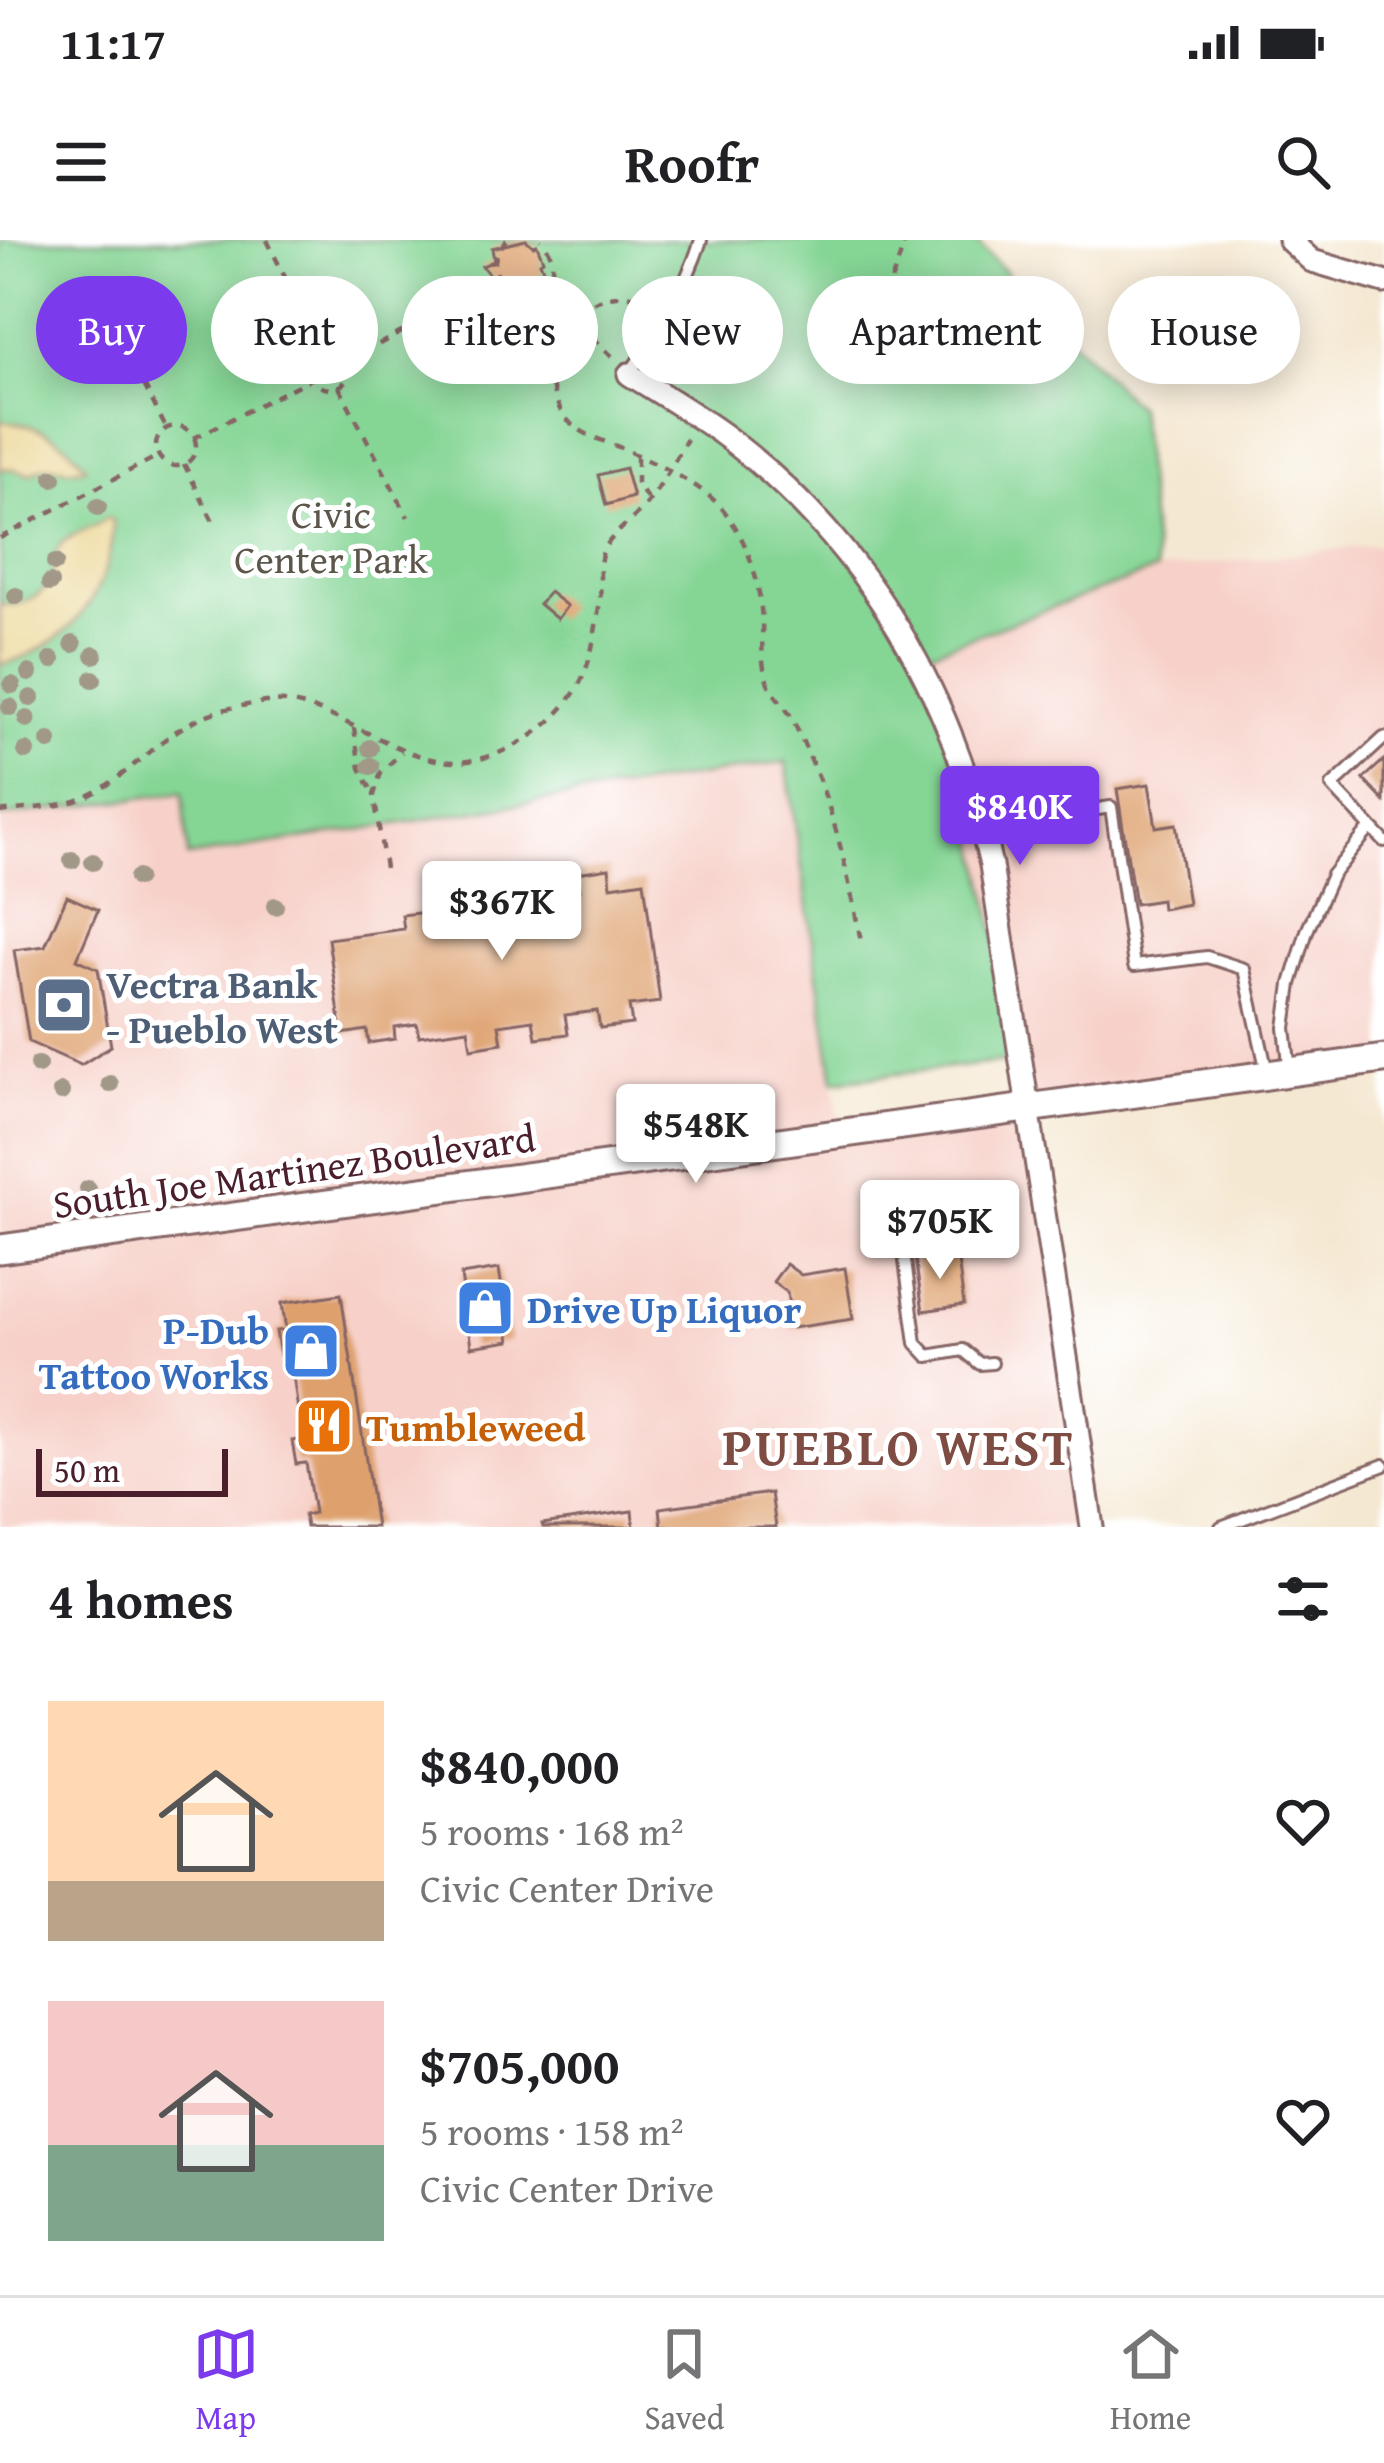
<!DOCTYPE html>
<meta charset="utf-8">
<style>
:root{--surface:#fff;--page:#f6f6f6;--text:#202124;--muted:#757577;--line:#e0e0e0;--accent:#7c3aed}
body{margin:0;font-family:"Gentium Book Plus",serif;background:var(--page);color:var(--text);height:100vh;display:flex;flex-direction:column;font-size:45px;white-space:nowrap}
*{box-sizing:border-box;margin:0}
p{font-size:39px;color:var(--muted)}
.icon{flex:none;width:66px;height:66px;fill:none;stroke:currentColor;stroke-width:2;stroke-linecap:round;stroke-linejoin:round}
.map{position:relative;height:1287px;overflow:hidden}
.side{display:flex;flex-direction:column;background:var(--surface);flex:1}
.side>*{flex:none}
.banner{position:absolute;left:36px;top:36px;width:1314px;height:108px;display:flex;gap:24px}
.scale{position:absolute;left:36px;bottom:30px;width:192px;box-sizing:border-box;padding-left:12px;border:6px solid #4a1f2b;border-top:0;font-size:33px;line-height:42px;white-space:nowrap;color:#4a1f2b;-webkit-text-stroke:9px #fff;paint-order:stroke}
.price{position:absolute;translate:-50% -102px;padding:0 27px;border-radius:12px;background:#fff;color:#222;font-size:39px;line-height:78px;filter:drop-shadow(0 3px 6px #0008)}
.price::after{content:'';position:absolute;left:50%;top:72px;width:36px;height:27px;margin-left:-18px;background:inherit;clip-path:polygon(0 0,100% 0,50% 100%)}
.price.current{background:var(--accent);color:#fff}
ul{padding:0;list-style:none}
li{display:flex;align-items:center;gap:36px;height:300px;padding:0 48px}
li span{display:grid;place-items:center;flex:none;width:336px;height:240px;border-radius:0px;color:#555}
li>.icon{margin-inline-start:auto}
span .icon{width:144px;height:144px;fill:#fffc;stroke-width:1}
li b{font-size:51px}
h2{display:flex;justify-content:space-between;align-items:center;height:144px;padding:0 48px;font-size:51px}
.chip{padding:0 42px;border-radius:54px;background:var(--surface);box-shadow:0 6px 30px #0003;font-size:42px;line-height:108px}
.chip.current{background:var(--accent);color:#fff}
.status{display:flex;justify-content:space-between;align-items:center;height:84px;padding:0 60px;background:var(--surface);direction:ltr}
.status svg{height:33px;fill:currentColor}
header{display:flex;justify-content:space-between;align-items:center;height:156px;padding:0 48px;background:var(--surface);font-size:54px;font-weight:700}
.dock{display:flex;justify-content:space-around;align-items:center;height:168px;border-top:3px solid var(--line);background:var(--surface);font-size:33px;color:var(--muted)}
.dock a{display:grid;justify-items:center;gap:6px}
.dock .current{color:var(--accent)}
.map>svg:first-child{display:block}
.built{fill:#f7d1c9}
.green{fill:#85d595;stroke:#687a60;stroke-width:3}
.sand{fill:#eeda9e;stroke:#9c7c64;stroke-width:3}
.building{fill:#dea16e}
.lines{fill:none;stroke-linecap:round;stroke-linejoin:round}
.lane-casing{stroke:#866565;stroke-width:16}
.street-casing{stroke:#866565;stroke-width:27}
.secondary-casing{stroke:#866565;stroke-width:33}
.path{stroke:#866565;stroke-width:4.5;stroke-dasharray:9 9;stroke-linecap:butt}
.lane{stroke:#fff;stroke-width:10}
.street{stroke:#fff;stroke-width:21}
.secondary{stroke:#fff;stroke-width:27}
.tree{fill:#a19888}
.labels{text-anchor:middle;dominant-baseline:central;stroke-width:10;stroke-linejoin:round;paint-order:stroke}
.park-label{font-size:39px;fill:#5c564b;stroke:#fff}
.service-label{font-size:39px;font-weight:bold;fill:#4e5e75;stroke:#fff;text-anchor:start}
.street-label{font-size:39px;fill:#4a1f2b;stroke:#fff}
.shop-label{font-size:39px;font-weight:bold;fill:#366cbe;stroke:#fff;text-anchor:start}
.food-label{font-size:39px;font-weight:bold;fill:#c56008;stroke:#fff;text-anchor:start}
.district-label{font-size:51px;font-weight:bold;letter-spacing:3px;fill:#7e4c42;stroke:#fff}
</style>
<div class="status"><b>11:17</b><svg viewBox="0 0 49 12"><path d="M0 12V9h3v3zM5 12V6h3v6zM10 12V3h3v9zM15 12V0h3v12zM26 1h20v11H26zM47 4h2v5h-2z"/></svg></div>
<header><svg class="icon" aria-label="menu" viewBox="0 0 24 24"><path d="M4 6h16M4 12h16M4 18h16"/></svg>Roofr<svg class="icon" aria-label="search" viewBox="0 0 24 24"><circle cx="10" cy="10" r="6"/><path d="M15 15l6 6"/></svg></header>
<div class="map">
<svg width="1384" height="1287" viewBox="0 0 1384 1287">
<rect width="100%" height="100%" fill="#fff"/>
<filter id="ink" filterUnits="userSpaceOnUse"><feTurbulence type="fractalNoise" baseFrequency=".00833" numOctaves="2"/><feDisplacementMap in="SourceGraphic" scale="24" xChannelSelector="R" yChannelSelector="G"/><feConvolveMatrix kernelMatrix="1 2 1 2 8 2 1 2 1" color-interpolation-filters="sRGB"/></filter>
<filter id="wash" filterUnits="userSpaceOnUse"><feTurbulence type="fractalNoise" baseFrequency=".004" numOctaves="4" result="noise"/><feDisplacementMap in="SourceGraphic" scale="48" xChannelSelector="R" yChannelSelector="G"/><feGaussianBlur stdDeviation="2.7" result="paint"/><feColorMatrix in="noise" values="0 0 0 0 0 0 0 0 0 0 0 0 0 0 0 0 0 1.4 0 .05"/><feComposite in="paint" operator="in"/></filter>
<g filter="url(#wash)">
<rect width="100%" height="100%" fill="#f5e8d2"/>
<path class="built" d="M1375 305 1384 306V819L1027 870 1091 1287H0V577L184 552 189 617 786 522 841 894 1026 870 915 416 1156 330Z"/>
<path class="green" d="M0 0H974L1138 168 1156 330 916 417 960 514 1020 820 834 841 786 522 188 617 183 552 0 577Z"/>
<path class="sand" d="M0 181C36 184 64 196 86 227 64 234 53 218 30 234L13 229H0Z
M107 277 113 282C110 355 70 406 0 425V364C19 367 41 359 50 340 57 328 53 312 63 302 76 291 94 290 107 277Z"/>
<g id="blocks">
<path class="building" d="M526 0 533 6 537 5 543 20 540 22 544 32 514 55 505 45 500 48 482 26 494 21 492 8Z
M625 228 633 257 606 265 598 235Z
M549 352 567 366 557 379 539 364Z
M1384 520V561L1363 539Z
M1149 544 1156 587 1176 584 1188 664 1162 669 1161 660 1135 664 1117 549Z
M609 628 611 646 644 641 660 762 629 766 632 784 600 788 597 771 565 775 568 794 536 798 533 780 499 785 502 803 471 808 468 789 419 796 417 784 394 787 395 799 369 803 367 790 342 794 328 699 404 689 402 675 450 669 448 653 479 648 481 664 516 660 513 643 545 638 547 655 580 650 577 633Z
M67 656 98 670 77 719 98 729 111 806 81 825 29 802 14 710 45 706Z
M957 1013 964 1065 923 1071 915 1018Z
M786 1024 801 1035 845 1028 853 1079 792 1088 787 1052 773 1042Z
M499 1029 510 1101 471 1107 461 1035Z
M341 1054 376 1287H306L304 1275 314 1273 306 1223 296 1224 292 1201 302 1199 290 1114 280 1115 276 1091 286 1090 282 1063Z
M771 1253 776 1287H662L660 1268Z
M632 1271 634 1287H543L542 1284Z"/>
</g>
</g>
<g filter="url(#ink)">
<use href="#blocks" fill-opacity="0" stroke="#866565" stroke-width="3"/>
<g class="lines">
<g class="lane-casing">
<path id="lane" d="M629 134C659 90 685 50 701 0
M1384 498 1332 546 1384 601
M982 587 1111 567 1134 726 1207 717 1244 729 1267 832
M1290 831 1285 788 1291 744 1307 691 1332 635 1371 587
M900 984 916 1103 928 1116 963 1110 980 1124 992 1123
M1221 1287 1384 1225"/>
</g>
<g class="street-casing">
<path id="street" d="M1289 0 1312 21 1384 42
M629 134C663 155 697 175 729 199 871 309 951 452 991 625L1092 1287"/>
</g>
<g class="secondary-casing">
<path id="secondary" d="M0 1009 1384 819"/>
</g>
<path class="path" d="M267 0 321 112
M507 0C468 38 534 75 550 35 556 21 550 9 540 0
M541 47 614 118
M654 63C590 32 531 104 558 165 571 196 605 199 632 213 660 226 696 242 718 264 747 295 760 340 762 382 763 402 760 425 769 445 774 455 784 465 790 475 797 488 803 502 809 516 836 574 848 638 861 701
M880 66 901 78
M833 107C878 71 889 56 905 0
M311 130a19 19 0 1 1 38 0a19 19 0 1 1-38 0Z
M347 121 500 40
M136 129 166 188
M339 147 408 277
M156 206a20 20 0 1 1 40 0a20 20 0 1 1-40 0Z
M194 198 312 138
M637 217V243L649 262
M184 224 215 285
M0 298 158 216
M354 488 360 528 374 555
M0 572C25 568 58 568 81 559 124 542 153 501 194 481 216 469 241 466 265 462 318 455 381 509 436 520 492 532 564 485 584 434 593 413 596 384 600 362 602 345 596 323 605 308 615 290 637 278 649 261 664 242 675 219 687 199
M385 628 374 555 381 532 402 512"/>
<use href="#lane" class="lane"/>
<use href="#street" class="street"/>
<use href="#secondary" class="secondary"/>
</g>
<g class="tree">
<circle cx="53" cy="238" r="9"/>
<circle cx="98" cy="267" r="9"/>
<circle cx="55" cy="323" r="9"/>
<circle cx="50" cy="343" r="9"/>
<circle cx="16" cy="356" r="9"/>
<circle cx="73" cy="404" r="9"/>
<circle cx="94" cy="415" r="9"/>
<circle cx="52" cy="420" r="9"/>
<circle cx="29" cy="433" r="9"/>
<circle cx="93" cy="439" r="9"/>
<circle cx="12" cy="445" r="9"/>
<circle cx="31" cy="458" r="9"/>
<circle cx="10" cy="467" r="9"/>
<circle cx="27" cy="479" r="9"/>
<circle cx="49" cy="501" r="9"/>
<circle cx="370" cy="508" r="9"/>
<circle cx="26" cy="511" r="9"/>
<circle cx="371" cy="526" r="9"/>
<circle cx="72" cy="620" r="9"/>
<circle cx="93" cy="622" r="9"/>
<circle cx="137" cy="638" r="9"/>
<circle cx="275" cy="666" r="9"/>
<circle cx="38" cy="825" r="9"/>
<circle cx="110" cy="844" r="9"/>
<circle cx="61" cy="852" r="9"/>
<circle cx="88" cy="949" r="9"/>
</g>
</g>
<defs>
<g id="bank-square" transform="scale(3)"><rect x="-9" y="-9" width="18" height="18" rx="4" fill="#5c6f8a" stroke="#fff"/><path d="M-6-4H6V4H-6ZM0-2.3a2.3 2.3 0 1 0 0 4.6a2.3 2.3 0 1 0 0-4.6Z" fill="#fff"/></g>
<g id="shop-square" transform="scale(3)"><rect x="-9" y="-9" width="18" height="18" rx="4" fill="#3f7fe0" stroke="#fff"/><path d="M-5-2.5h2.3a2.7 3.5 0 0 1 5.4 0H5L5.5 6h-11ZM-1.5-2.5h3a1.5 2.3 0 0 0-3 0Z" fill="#fff"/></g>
<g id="restaurant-square" transform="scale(3)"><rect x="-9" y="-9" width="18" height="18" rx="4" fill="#e8710a" stroke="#fff"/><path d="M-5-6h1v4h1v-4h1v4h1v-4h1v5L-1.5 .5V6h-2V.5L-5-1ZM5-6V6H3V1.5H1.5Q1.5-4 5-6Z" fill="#fff"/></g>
</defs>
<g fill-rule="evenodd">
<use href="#bank-square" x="64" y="765"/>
<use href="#shop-square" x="485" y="1068"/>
<use href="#shop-square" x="311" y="1111"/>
<use href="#restaurant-square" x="324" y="1186"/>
</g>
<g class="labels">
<g class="park-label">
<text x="331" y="273">Civic<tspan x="331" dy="45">Center Park</tspan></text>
</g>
<g class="service-label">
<text x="106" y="743">Vectra Bank<tspan x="106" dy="45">- Pueblo West</tspan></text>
</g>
<g class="street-label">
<text transform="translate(294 930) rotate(-8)">South Joe Martinez Boulevard</text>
</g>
<g class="shop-label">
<text x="527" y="1068">Drive Up Liquor</text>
<text x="269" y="1089" text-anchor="end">P-Dub<tspan x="269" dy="45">Tattoo Works</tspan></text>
</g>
<g class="food-label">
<text x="366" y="1186">Tumbleweed</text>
</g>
<g class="district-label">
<text x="899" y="1206">PUEBLO WEST</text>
</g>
</g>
</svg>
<div class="scale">50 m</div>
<b class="price current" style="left:1020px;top:628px">$840K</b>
<b class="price" style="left:502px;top:723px">$367K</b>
<b class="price" style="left:696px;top:946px">$548K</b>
<b class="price" style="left:940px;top:1042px">$705K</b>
<div class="banner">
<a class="chip current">Buy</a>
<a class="chip">Rent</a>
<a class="chip">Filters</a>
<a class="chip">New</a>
<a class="chip">Apartment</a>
<a class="chip">House</a>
</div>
</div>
<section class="side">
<h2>4 homes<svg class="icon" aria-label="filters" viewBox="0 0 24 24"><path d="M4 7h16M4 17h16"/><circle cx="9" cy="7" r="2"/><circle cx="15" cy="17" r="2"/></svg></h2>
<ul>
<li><span style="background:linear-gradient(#ffd9b3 75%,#b9a48a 0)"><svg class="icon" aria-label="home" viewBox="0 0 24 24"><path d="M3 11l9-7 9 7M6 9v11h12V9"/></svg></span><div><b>$840,000</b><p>5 rooms · 168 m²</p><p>Civic Center Drive</p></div><svg class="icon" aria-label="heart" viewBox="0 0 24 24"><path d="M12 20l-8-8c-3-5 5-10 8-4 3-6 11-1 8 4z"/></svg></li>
<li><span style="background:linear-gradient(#f6c9c9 60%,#7fa58c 0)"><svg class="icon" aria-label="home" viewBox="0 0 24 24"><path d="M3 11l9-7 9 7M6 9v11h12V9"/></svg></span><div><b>$705,000</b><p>5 rooms · 158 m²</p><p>Civic Center Drive</p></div><svg class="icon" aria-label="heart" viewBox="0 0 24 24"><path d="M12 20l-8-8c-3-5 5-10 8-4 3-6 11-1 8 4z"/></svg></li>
</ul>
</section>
<nav class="dock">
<a class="current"><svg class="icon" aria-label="map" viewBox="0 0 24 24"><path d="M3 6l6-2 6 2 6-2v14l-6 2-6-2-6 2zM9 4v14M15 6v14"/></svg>Map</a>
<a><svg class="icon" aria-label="saved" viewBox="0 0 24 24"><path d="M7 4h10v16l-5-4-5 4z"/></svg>Saved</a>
<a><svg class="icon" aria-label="home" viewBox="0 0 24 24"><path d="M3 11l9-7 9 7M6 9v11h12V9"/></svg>Home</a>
</nav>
